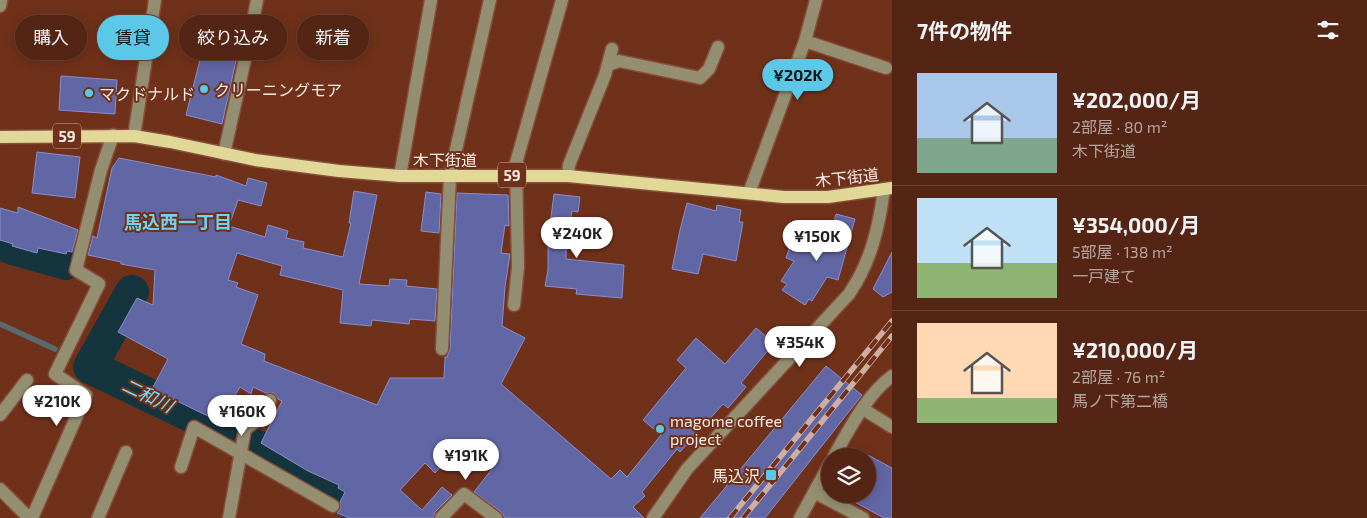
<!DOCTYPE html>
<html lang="ja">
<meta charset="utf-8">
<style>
:root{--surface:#542514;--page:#5d3122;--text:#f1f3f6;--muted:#b5a5a0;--line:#6a4234;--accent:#5bc8e7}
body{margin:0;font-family:"Exo 2","Noto Sans JP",sans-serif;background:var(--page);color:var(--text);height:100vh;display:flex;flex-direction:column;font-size:19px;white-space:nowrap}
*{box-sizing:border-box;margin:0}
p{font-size:16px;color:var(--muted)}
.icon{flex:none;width:28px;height:28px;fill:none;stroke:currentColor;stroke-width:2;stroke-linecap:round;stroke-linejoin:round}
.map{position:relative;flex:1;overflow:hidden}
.sheet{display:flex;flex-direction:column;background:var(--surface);width:475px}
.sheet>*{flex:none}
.hud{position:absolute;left:15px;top:15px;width:475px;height:45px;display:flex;gap:10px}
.controls{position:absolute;left:821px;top:448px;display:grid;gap:10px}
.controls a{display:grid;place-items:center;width:55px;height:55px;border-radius:50%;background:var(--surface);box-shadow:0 2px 12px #0003,0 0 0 1px var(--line);font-size:25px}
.price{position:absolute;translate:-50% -42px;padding:0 11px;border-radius:18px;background:#fff;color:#222;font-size:16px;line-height:32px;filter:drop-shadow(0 1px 2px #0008)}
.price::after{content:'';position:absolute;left:50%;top:30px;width:15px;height:11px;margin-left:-8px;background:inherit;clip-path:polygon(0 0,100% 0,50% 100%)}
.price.current{background:var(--accent);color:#111}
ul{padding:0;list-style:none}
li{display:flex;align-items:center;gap:15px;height:125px;padding:0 25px}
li+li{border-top:1px solid var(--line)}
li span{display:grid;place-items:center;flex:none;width:140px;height:100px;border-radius:0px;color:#555}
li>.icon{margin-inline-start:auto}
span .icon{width:60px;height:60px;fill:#fffc;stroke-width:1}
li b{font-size:21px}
h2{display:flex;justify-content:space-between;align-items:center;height:60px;padding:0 25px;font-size:21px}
.tag{padding:0 18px;border-radius:22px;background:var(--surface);box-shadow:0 2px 12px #0003,0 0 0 1px var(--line);font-size:18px;line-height:45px}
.tag.current{background:var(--accent);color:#111}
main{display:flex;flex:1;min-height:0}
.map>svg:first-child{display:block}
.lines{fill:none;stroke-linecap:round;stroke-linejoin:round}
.stream{stroke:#596a70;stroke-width:5.5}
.river{stroke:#14343e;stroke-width:34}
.building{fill:#6166a4;stroke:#898ed0}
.minor-casing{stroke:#864e3a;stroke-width:15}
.major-casing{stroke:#864e3a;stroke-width:15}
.minor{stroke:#948f71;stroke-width:12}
.major{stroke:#e1d797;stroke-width:12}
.rail-casing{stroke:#cfafa4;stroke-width:5.5}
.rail{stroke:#70311a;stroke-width:4;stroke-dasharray:11;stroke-linecap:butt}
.poi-dot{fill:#5bc8e7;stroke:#70311a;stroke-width:2}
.labels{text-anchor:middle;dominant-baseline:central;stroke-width:4;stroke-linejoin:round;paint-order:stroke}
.shield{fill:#70311a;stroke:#d1b2a7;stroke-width:1}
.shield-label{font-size:15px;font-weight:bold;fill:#fae9e4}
.poi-label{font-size:16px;fill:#fae9e4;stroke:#70311a;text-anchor:start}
.street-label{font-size:16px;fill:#fae9e4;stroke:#70311a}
.neighbourhood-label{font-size:18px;font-weight:bold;fill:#72d3f0;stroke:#70311a}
.water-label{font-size:18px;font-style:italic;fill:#76dffe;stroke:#70311a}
</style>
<main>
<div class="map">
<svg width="892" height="518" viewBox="0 0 892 518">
<rect width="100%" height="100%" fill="#70311a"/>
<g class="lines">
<path class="stream" d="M0 324 55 349"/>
<path class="river" d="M0 243 16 249 66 263
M132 292 90 367 255 446 356 505 388 518"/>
</g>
<path class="building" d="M203 48 237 56 222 124 186 115Z
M61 76 117 80 115 114 59 110Z
M37 152 80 157 75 198 32 193Z
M119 158 216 177V175L246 186 248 178 267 183 261 206 238 200 229 226 265 237 268 225 288 231 286 238 304 242 303 248 343 257 351 223H349L354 191 377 195 359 284 389 286 390 279 407 280 406 286 437 289 435 321 410 319 409 324 372 320 371 326 340 323 343 290 280 275 282 266 237 253 228 280 238 283 236 287 258 295 241 344 265 354 264 361 377 405 390 378H444L445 357H447L450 349 457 193 508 195 509 226 505 225 501 253 510 254 505 287 502 326 525 338 501 384 611 479 620 470 627 477 661 435 643 420 686 368 677 360 696 338 725 364 756 328 774 343 741 383 746 387 728 408 723 404 680 452 677 449 642 492 645 496 633 507 644 518H505L501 512 474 492 492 469 463 441 435 473 425 463 400 490 422 510 442 487 452 495 435 512 433 518H349L337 513 340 510V502L345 492 338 488 339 485 308 471 261 443 282 401 278 399 274 393H266L253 387 251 394 240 387 226 410 216 404 212 418 152 389 168 359 118 332 137 298 153 305 155 270 121 264V262L88 255 93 236 97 238 112 168Z
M426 192 441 194 439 233 421 231Z
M554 194 580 197 578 212 572 211 570 225H567L566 259 624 265 622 298 576 294 577 289 545 286 548 270V240Z
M687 203 716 211 717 205 741 210 739 222H743L736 261 703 254 698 274 672 269 680 230Z
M18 207 78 230 72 252 67 251 66 254 38 248 37 253 12 246 13 244 0 240V208L18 213Z
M836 214 855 219 838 280 827 277 812 301 809 299 805 305 782 290 787 284 781 281 794 261 786 258 793 237 827 249Z
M892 252V292L883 297 873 289Z
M826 366 862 395 765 518H700Z
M868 455 892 468V518H884L840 494H868Z"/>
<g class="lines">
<g class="minor-casing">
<path id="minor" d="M0 6 1 0
M805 41 886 68
M608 65 619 61 700 78 709 69 718 47
M134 136 155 0
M224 154 251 32 257 0
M400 176 431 0
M568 176 569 165 605 75 612 49
M749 193 805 41 816 0
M514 305 518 267 516 163 562 0
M442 349 450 176 490 0
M863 409 892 427
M0 415 27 380
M834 456C849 430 867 394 892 376
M181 467 194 427 333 506
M0 489 29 518
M814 492 863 518
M32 518 86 395 55 374 99 284 76 270 101 170 113 135
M98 518 126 452
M229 518 245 429 263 416 270 400
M441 518 464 494 496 518
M653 518 687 469 849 294C871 262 879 227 884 189
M800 518 830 463"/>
</g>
<g class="major-casing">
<path id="major" d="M0 137 134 136 170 142 255 160 339 171 400 176H568L784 197H828L892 188"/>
</g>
<use href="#minor" class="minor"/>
<use href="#major" class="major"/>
<g class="rail-casing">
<path id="rail" d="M730 518 892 321
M743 518 892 336"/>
</g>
<use href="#rail" class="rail"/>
</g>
<g class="poi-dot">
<circle cx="204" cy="89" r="5"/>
<circle cx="89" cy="93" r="5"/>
<circle cx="660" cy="429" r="5"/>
<rect x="765" y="469" width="12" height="12" rx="2.5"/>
</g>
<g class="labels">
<g class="shield">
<rect x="53" y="123.5" width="28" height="25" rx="4"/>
<rect x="498" y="162.5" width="28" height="25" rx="4"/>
</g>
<g class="shield-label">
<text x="67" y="136">59</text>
<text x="512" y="175">59</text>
</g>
<g class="poi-label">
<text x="214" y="89">クリーニングモア</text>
<text x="99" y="93">マクドナルド</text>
<text x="670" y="420">magome coffee<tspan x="670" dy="18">project</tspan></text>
<text x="760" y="475" text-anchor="end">馬込沢</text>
</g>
<g class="street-label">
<text x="445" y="159">木下街道</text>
<text transform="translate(847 177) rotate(-6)">木下街道</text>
</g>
<g class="neighbourhood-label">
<text x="178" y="222">馬込西一丁目</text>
</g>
<g class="water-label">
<text transform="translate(148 395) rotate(26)">二和川</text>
</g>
</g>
</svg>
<div class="controls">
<a><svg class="icon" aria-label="layers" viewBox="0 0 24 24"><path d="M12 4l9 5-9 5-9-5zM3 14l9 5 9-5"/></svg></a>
</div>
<b class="price current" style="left:798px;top:101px">¥202K</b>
<b class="price" style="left:577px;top:259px">¥240K</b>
<b class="price" style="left:817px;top:262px">¥150K</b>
<b class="price" style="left:800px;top:368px">¥354K</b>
<b class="price" style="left:57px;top:427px">¥210K</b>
<b class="price" style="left:242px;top:437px">¥160K</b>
<b class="price" style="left:466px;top:481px">¥191K</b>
<div class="hud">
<a class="tag">購入</a>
<a class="tag current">賃貸</a>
<a class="tag">絞り込み</a>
<a class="tag">新着</a>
</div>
</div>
<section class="sheet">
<h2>7件の物件<svg class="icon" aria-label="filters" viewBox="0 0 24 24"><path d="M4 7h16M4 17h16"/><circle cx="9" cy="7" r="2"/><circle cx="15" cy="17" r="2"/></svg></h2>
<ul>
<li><span style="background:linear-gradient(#a9c7e8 65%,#7fa58c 0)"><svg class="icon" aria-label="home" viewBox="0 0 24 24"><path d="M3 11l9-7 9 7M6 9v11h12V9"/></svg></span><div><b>¥202,000/月</b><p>2部屋 · 80 m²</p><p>木下街道</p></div></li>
<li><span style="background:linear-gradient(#bfe0f5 65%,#8fb573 0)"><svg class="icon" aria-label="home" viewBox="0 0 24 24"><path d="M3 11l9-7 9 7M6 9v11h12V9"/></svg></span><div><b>¥354,000/月</b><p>5部屋 · 138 m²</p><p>一戸建て</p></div></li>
<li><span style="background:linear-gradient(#ffd9b3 75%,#8fb573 0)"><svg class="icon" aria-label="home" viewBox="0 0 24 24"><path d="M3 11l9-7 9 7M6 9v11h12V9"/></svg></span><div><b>¥210,000/月</b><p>2部屋 · 76 m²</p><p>馬ノ下第二橋</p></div></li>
</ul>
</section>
</main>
